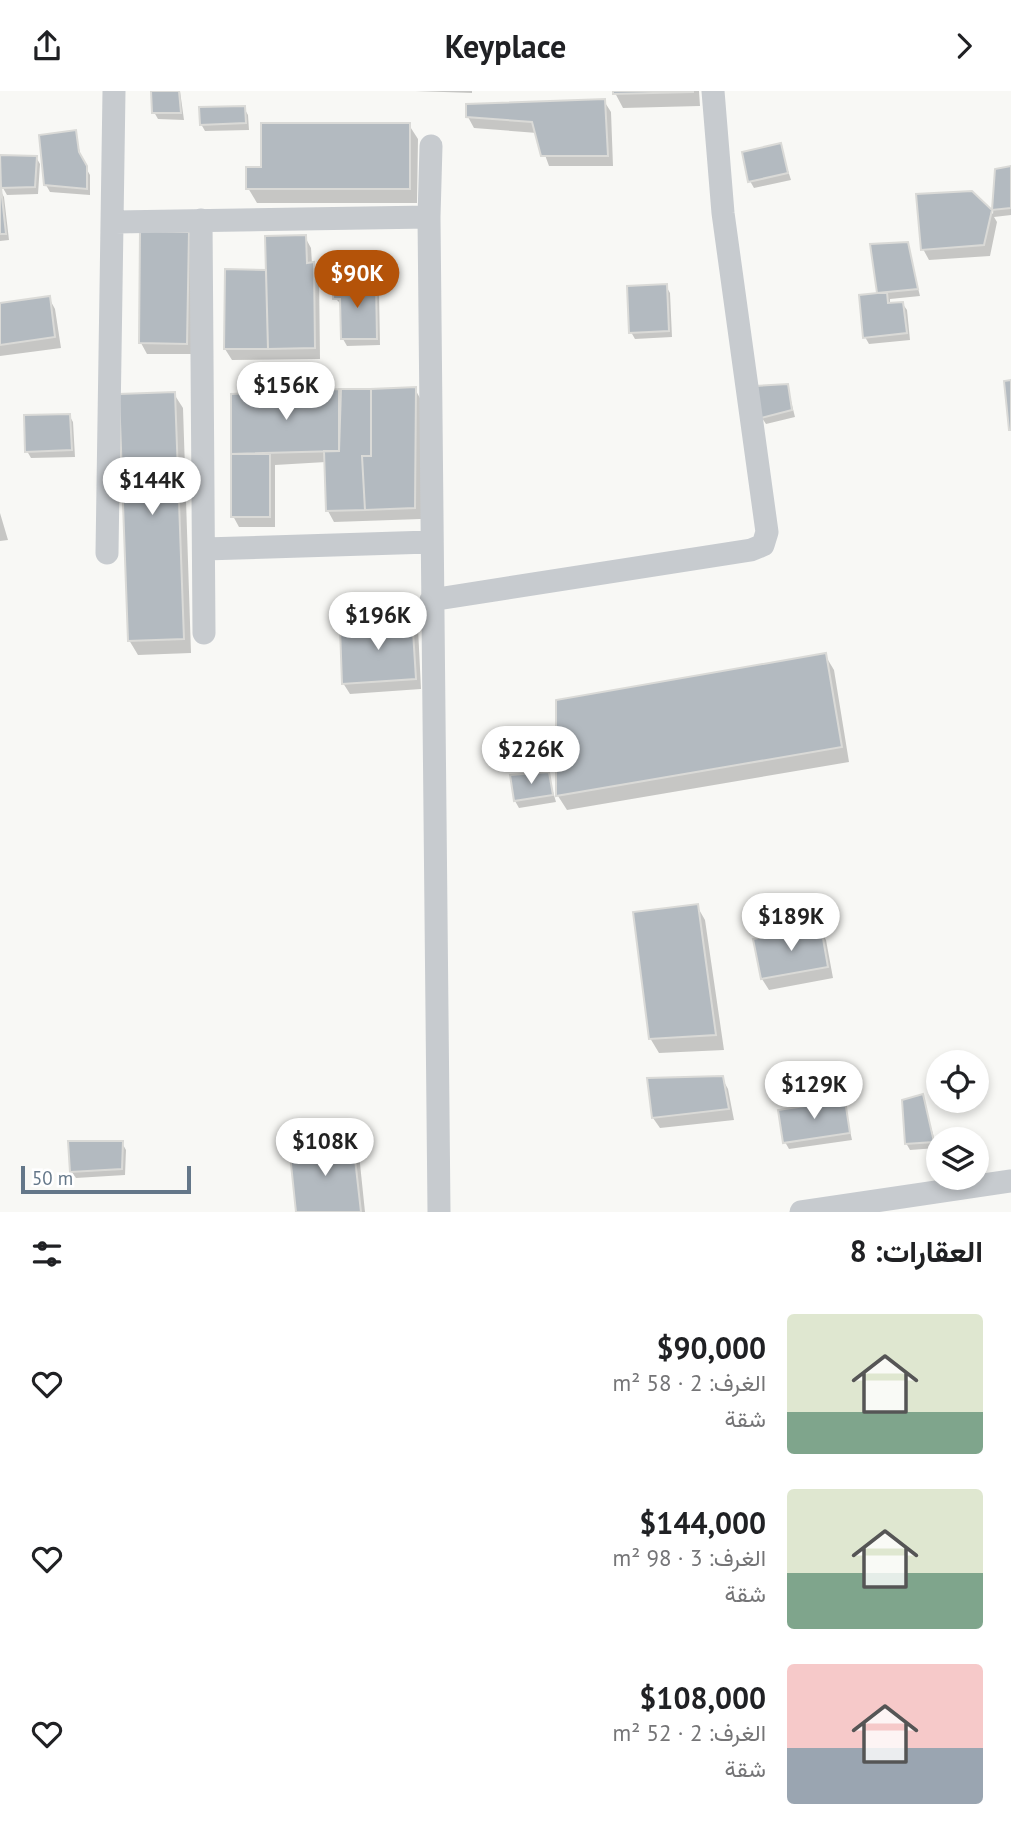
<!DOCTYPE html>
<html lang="ar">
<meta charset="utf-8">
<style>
:root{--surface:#fff;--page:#f6f6f6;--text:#202124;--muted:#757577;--accent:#b45309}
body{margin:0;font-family:"PT Sans",Vazirmatn,sans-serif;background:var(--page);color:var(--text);direction:rtl;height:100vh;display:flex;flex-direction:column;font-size:26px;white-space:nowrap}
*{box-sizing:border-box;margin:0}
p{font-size:23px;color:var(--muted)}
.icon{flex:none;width:38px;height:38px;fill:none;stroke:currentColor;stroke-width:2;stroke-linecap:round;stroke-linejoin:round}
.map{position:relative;height:1121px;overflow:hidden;direction:ltr}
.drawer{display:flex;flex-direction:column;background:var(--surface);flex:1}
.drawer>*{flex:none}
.buttons{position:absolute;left:926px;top:959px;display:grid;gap:14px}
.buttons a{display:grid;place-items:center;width:63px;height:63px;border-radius:50%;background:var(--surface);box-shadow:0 4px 10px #0003;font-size:35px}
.scale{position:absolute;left:21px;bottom:18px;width:170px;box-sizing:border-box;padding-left:7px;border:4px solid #647789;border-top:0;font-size:19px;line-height:24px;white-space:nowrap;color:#647789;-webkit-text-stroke:5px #fff;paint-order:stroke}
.price{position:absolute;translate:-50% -60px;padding:0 16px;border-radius:24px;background:#fff;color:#222;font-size:23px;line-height:46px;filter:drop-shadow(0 2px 4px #0008)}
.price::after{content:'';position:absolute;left:50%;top:42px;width:21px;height:16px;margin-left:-10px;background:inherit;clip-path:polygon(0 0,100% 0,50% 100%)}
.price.current{background:var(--accent);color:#fff}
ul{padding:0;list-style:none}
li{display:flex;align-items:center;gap:21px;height:175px;padding:0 28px}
li span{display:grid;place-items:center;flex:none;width:196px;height:140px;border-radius:7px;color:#555}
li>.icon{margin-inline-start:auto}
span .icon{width:84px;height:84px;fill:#fffc;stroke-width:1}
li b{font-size:30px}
h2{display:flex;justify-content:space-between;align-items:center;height:84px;padding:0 28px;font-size:30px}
header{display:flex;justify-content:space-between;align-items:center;height:91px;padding:0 28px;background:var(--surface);font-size:32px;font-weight:700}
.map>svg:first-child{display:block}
.shadow{fill:#0003}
.building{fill:#b3bac0;stroke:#dadad7;stroke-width:2}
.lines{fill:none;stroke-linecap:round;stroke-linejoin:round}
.street{stroke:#c7cbcf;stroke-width:23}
</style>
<header><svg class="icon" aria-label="forward" viewBox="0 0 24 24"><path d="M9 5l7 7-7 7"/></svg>Keyplace<svg class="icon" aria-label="share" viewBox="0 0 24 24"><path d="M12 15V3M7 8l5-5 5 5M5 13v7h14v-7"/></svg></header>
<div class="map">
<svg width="1011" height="1121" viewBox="0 0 1011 1121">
<rect width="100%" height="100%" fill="#f8f8f5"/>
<path class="shadow" d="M153 0H180L184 29 158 28 154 21Z
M415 0H472V2Z
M614 0H699L700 15 623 17Z
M604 10 611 21 613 75H549L537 42 474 37 468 26Z
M244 17 248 24 249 39 205 40 201 33Z
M409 34 418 48 417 112H257L248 97Z
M75 41 82 70 90 84V104L50 101 46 94Z
M780 54 791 89 754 97 750 90Z
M36 66 40 73 38 103 7 104 3 97Z
M1011 77V124L994 126 997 131 990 165 929 169 923 158 972 101 993 123 996 79Z
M0 99 4 106 9 149 0 150Z
M188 142 194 153 193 263H147L141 252Z
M305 146 311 157 312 173 319 184 320 268 232 269 225 258 268 181Z
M907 153 920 205 890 208V214L902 212 907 219 910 249 869 253 865 246 879 204 872 155Z
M375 194 379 201 380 254 347 255 343 248 342 214 335 207Z
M666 195 670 202 672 246 635 248 631 241Z
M49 207 55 218 61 257 0 265V214Z
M787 294 795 326 766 333 762 327Z
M415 298 421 309V428L334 431 328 420 326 371 275 374V436H239L233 425V304Z
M174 303 183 317 191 562 138 564 129 549Z
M69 324 73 331 75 366 31 367 27 360Z
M0 422 8 449 0 450Z
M411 526 418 537 421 598 350 603 343 592Z
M825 564 834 579 849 671 567 719 558 705V611Z
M548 683 556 711 519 717 515 710Z
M697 815 705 829 724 959 659 962 650 947Z
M820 838 826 849 833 887 769 899 762 888Z
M722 987 728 998 734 1029 660 1037 653 1027Z
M922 1005 937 1057 910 1059 906 1052Z
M844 1011 852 1049 789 1058 785 1051Z
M122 1052 126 1059 125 1084 76 1087 71 1080Z
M352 1052 359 1063 365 1121H297L291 1056Z"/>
<path class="building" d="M151 0H179L181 22H152Z
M613 0H693V1L613 3Z
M605 8 608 65H541L532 31 466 26V13Z
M245 15 246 32 200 34 199 16Z
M261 32H410V98H246V76H261Z
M76 39 79 61 87 75V98L44 94 39 44Z
M781 52 788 82 748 91 742 61Z
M0 64 37 65 35 96 1 97Z
M1011 75V117L992 119 995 78Z
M1 97 6 143H0V97Z
M972 100 992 119 984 154 921 159 916 103Z
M140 140 189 141 187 253 139 252Z
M306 144 307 172 314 171 315 257 268 258 265 145Z
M908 151 918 198 877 202 870 153Z
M225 178 266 179 268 258H224Z
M376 192 377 248H341L340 208H333V193Z
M667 193 669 240 629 242 627 195Z
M887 201 888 212 903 211 907 242 863 247 859 204Z
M50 205 55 246 0 254V212Z
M1011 289V339H1009L1004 290Z
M788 293 792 319 761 327 755 295Z
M416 296 415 417 365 419 362 365H371V298Z
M339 298H371V365H362L365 419 326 420 324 360H339Z
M341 298 339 360 231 363V303Z
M175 301 184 548 128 550 119 303Z
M70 323 72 359 25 361 24 324Z
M231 363H270V426H231Z
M412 524 416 588 342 593 340 537Z
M826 562 842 656 556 705V609Z
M549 681 553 704 514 710 510 684Z
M698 813 716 944 649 948 633 821Z
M821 836 828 876 761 888 753 848Z
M723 985 729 1018 652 1027 647 987Z
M923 1003 934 1051 905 1053 902 1009Z
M845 1009 850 1042 783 1052 778 1019Z
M68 1050H123L122 1078 70 1081Z
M353 1050 361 1121H296L289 1054Z"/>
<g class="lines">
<path class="street" d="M429 126 431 55
M201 129 204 542
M115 131 429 126 439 1121
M204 458 430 451
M107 462 114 0
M431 509 751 459 763 454 767 441 723 122 713 0
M801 1121 1011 1090"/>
</g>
</svg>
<div class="buttons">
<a><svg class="icon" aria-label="locate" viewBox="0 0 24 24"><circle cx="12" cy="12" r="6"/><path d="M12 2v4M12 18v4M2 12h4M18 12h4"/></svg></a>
<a><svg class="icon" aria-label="layers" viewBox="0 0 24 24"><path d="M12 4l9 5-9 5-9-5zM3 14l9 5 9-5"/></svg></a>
</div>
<div class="scale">50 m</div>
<b class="price current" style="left:357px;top:219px">$90K</b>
<b class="price" style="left:286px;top:331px">$156K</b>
<b class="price" style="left:152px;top:426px">$144K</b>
<b class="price" style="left:378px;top:561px">$196K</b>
<b class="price" style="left:531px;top:695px">$226K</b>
<b class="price" style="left:791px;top:862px">$189K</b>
<b class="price" style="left:814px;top:1030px">$129K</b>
<b class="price" style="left:325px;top:1087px">$108K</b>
</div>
<section class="drawer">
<h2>العقارات: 8<svg class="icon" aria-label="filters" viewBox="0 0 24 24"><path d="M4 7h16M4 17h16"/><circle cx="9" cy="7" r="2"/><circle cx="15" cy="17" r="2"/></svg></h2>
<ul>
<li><span style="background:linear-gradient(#dfe7d0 70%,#7fa58c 0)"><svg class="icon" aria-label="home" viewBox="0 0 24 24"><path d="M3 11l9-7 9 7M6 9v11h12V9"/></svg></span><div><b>$90,000</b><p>الغرف: 2 · 58 m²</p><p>شقة</p></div><svg class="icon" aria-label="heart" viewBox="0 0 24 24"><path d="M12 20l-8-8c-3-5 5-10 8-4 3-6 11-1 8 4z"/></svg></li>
<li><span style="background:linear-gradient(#dfe7d0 60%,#7fa58c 0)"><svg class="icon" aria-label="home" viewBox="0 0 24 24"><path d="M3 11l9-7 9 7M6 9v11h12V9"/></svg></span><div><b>$144,000</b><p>الغرف: 3 · 98 m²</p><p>شقة</p></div><svg class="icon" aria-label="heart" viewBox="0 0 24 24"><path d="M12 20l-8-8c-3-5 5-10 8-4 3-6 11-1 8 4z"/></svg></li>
<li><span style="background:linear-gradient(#f6c9c9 60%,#9aa5b1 0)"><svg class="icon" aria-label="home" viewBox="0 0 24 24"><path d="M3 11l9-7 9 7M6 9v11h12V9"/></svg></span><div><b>$108,000</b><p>الغرف: 2 · 52 m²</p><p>شقة</p></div><svg class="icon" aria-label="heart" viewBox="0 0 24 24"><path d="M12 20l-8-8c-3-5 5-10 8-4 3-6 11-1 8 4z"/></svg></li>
</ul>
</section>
